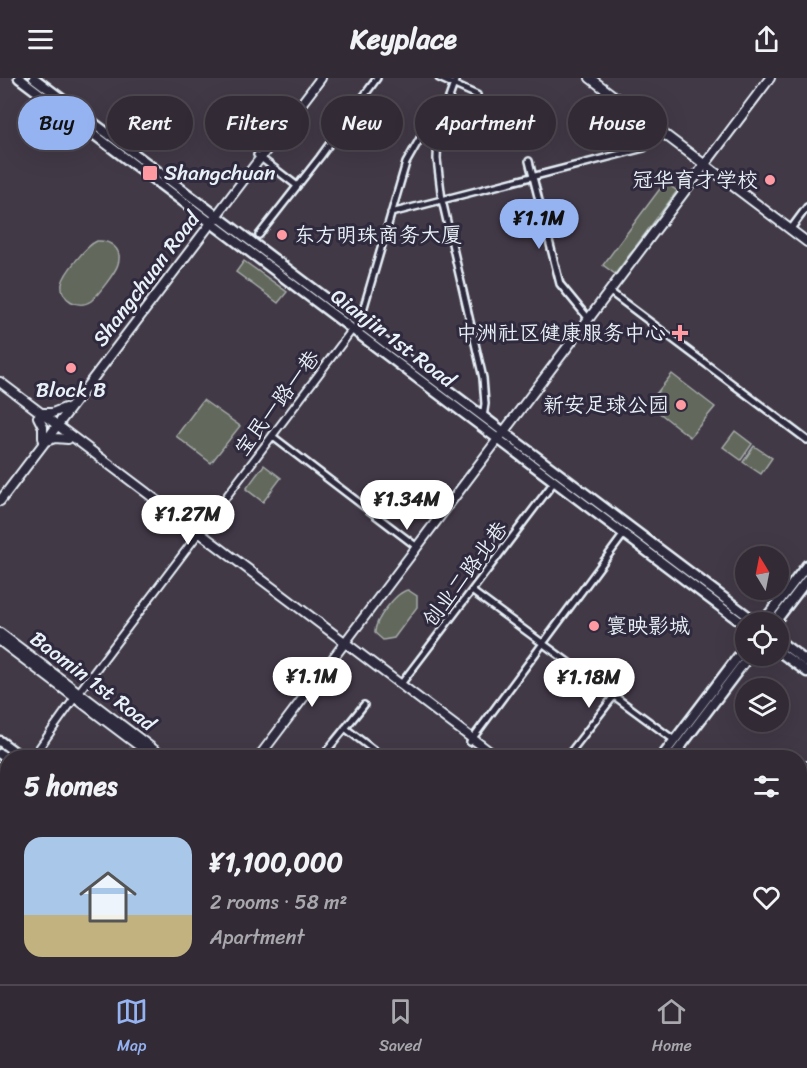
<!DOCTYPE html>
<meta charset="utf-8">
<style>
:root{--surface:#322b35;--page:#3d3741;--text:#f1f3f6;--muted:#a8a7ad;--line:#4d4750;--accent:#95b2f1}
body{margin:0;font-family:Sriracha,"LXGW WenKai TC",sans-serif;background:var(--page);color:var(--text);height:100vh;display:flex;flex-direction:column;font-size:22px;white-space:nowrap}
*{box-sizing:border-box;margin:0}
p{font-size:20px;color:var(--muted)}
.icon{flex:none;width:33px;height:33px;fill:none;stroke:currentColor;stroke-width:2;stroke-linecap:round;stroke-linejoin:round}
.map{position:relative;flex:1;overflow:hidden}
.side{position:absolute;left:0px;top:672px;width:807px;height:234px;display:flex;flex-direction:column;background:var(--surface);border-radius:24px 24px 0 0;box-shadow:0 6px 24px #0002,0 0 0 2px var(--line)}
.side>*{flex:none}
.guide{position:absolute;left:18px;top:18px;width:771px;height:54px;display:flex;gap:12px}
.needle{width:39px;rotate:350deg}
.controls{position:absolute;left:735px;top:468px;display:grid;gap:12px}
.controls a{display:grid;place-items:center;width:54px;height:54px;border-radius:50%;background:var(--surface);box-shadow:0 6px 24px #0002,0 0 0 2px var(--line);font-size:30px}
.price{position:absolute;translate:-50% -51px;padding:0 14px;border-radius:21px;background:#fff;color:#222;font-size:20px;line-height:39px;filter:drop-shadow(0 2px 3px #0008)}
.price::after{content:'';position:absolute;left:50%;top:36px;width:18px;height:14px;margin-left:-9px;background:inherit;clip-path:polygon(0 0,100% 0,50% 100%)}
.price.selected{background:var(--accent);color:#111}
ul{padding:0;list-style:none}
li{display:flex;align-items:center;gap:18px;height:150px;padding:0 24px}
li span{display:grid;place-items:center;flex:none;width:168px;height:120px;border-radius:18px;color:#555}
li>.icon{margin-inline-start:auto}
span .icon{width:72px;height:72px;fill:#fffc;stroke-width:1}
li b{font-size:26px}
h2{display:flex;justify-content:space-between;align-items:center;height:72px;padding:0 24px;font-size:26px}
.tag{padding:0 21px;border-radius:27px;background:var(--surface);box-shadow:0 6px 24px #0002,0 0 0 2px var(--line);font-size:21px;line-height:54px}
.tag.selected{background:var(--accent);color:#111}
header{display:flex;justify-content:space-between;align-items:center;height:78px;padding:0 24px;background:var(--surface);font-size:27px;font-weight:800}
.tab-bar{display:flex;justify-content:space-around;align-items:center;height:84px;border-top:2px solid var(--line);background:var(--surface);font-size:16px;color:var(--muted)}
.tab-bar a{display:grid;justify-items:center;gap:3px}
.tab-bar .selected{color:var(--accent)}
.map>svg:first-child{display:block}
.green{fill:#62685b;stroke:#a5acaa;stroke-width:1.5}
.lines{fill:none;stroke-linecap:round;stroke-linejoin:round}
.minor-casing{stroke:#e8f1f8;stroke-width:10}
.tertiary-casing{stroke:#e8f1f8;stroke-width:10}
.secondary-casing{stroke:#e8f1f8;stroke-width:12}
.primary-casing{stroke:#e8f1f8;stroke-width:13}
.trunk-casing{stroke:#e8f1f8;stroke-width:13}
.minor{stroke:#2f2a3d;stroke-width:5}
.tertiary{stroke:#2f2a3d;stroke-width:6}
.secondary{stroke:#2f2a3d;stroke-width:8}
.primary{stroke:#2f2a3d;stroke-width:8}
.trunk{stroke:#2f2a3d;stroke-width:8}
.trunk-bridge-casing{stroke:#e8f1f8;stroke-width:13;stroke-linecap:butt}
.trunk-bridge{stroke:#2f2a3d;stroke-width:8}
.poi-dot{fill:#ff9aa2;stroke:#2f2a3d;stroke-width:2}
.labels{text-anchor:middle;dominant-baseline:central;stroke-width:6;stroke-linejoin:round;paint-order:stroke}
.poi-label{font-size:21px;fill:#e8f1f8;stroke:#2f2a3d;text-anchor:start}
.street-label{font-size:21px;fill:#e8f1f8;stroke:#2f2a3d}
</style>
<header><svg class="icon" aria-label="menu" viewBox="0 0 24 24"><path d="M4 6h16M4 12h16M4 18h16"/></svg>Keyplace<svg class="icon" aria-label="share" viewBox="0 0 24 24"><path d="M12 15V3M7 8l5-5 5 5M5 13v7h14v-7"/></svg></header>
<div class="map">
<svg width="807" height="906" viewBox="0 0 807 906">
<rect width="100%" height="100%" fill="#423947"/>
<filter id="ink" filterUnits="userSpaceOnUse"><feTurbulence type="fractalNoise" baseFrequency=".0167" numOctaves="2"/><feDisplacementMap in="SourceGraphic" scale="12" xChannelSelector="R" yChannelSelector="G"/><feConvolveMatrix kernelMatrix="1 2 1 2 8 2 1 2 1" color-interpolation-filters="sRGB"/></filter>
<g filter="url(#ink)">
<path class="green" d="M665 104 677 113 615 196 603 187Z
M97 163C110 162 123 171 118 186 116 194 97 218 91 223 78 232 60 221 62 206 64 195 87 167 97 163Z
M244 183 287 214 278 225 236 194Z
M672 296 715 329 690 359 648 326Z
M203 322 240 348 211 385 176 358Z
M735 353 752 366 741 382 723 369Z
M754 368 772 380 761 396 743 384Z
M264 387 281 400 263 424 246 411Z
M408 512 417 518V529L394 560 383 562 375 555C374 543 396 514 408 512Z"/>
<g class="lines">
<g class="minor-casing">
<path id="minor" d="M439 0 477 17
M456 0 438 51 437 81 442 122 483 300 485 326 483 339
M76 62 86 51
M257 77 296 107
M529 83 560 206 588 240
M391 135 644 70 636 48 633 33
M790 152 807 129
M259 157 320 79 377 0
M609 213 807 362
M359 246 406 85 423 55 437 60
M272 358 417 469
M473 514 674 662
M401 606 554 404
M345 650 384 680
M470 664 624 456
M321 680 364 627
M566 680 614 618
M0 780 8 786
M0 798 8 788
M800 860 807 865
M160 898 171 906
M561 898 567 906
M624 906 625 898"/>
</g>
<g class="tertiary-casing">
<path id="tertiary" d="M32 680 79 614 352 252
M800 697 807 687
M0 872 8 877
M36 898 47 906"/>
</g>
<g class="secondary-casing">
<path id="secondary" d="M590 0 807 164
M0 304 498 680
M41 335H52L65 330
M38 339 43 349V360
M46 363 55 360 68 361
M0 423 321 0
M0 555 165 680
M0 563 155 680
M258 680 770 0
M444 898 454 906
M455 898 465 906
M788 898 798 906
M80 906 85 898
M89 906 95 898"/>
</g>
<g class="primary-casing">
<path id="primary" d="M19 0 746 548
M34 0 756 544
M763 544 807 487
M775 544 807 502
M778 562 807 584
M778 573 807 594
M0 663 23 680
M661 680 746 568
M672 680 749 578
M0 701 8 706
M257 898 266 906
M309 898 318 906
M486 906 493 898
M505 906 511 898"/>
</g>
<g class="trunk-casing">
<path id="trunk" d="M0 676 8 681
M0 690 8 696
M274 898 283 906
M300 898 311 906
M499 906 500 904"/>
</g>
<use href="#minor" class="minor"/>
<use href="#tertiary" class="tertiary"/>
<use href="#secondary" class="secondary"/>
<use href="#primary" class="primary"/>
<use href="#trunk" class="trunk"/>
<g class="trunk-bridge-casing">
<path id="trunk-bridge" d="M477 906 489 898"/>
</g>
<use href="#trunk-bridge" class="trunk-bridge"/>
</g>
</g>
<g class="poi-dot">
<rect x="142" y="87" width="16" height="16" rx="3"/>
<circle cx="770" cy="102" r="6"/>
<circle cx="282" cy="157" r="6"/>
<path d="M677 246h6v6h6v6h-6v6h-6v-6h-6v-6h6z"/>
<circle cx="71" cy="290" r="6"/>
<circle cx="681" cy="327" r="6"/>
<circle cx="594" cy="548" r="6"/>
</g>
<g class="labels">
<g class="poi-label">
<text x="164" y="95">Shangchuan</text>
<text x="758" y="102" text-anchor="end">冠华育才学校</text>
<text x="294" y="157">东方明珠商务大厦</text>
<text x="666" y="255" text-anchor="end">中洲社区健康服务中心</text>
<text x="71" y="312" text-anchor="middle">Block B</text>
<text x="669" y="327" text-anchor="end">新安足球公园</text>
<text x="606" y="548">寰映影城</text>
</g>
<g class="street-label">
<text transform="translate(146 201) rotate(-53)">Shangchuan Road</text>
<text transform="translate(393 260) rotate(37)">Qianjin 1st Road</text>
<text transform="translate(277 325) rotate(-53)">宝民一路一巷</text>
<text transform="translate(465 496) rotate(-53)">创业二路北巷</text>
<text transform="translate(93 603) rotate(37)">Baomin 1st Road</text>
</g>
</g>
</svg>
<div class="controls">
<a><svg class="needle" viewBox="-14 -14 28 28"><path d="M0-13l5 13h-10z" fill="#e53935"/><path d="M0 13l5-13h-10z" fill="#a8a7ad"/></svg></a>
<a><svg class="icon" aria-label="locate" viewBox="0 0 24 24"><circle cx="12" cy="12" r="6"/><path d="M12 2v4M12 18v4M2 12h4M18 12h4"/></svg></a>
<a><svg class="icon" aria-label="layers" viewBox="0 0 24 24"><path d="M12 4l9 5-9 5-9-5zM3 14l9 5 9-5"/></svg></a>
</div>
<b class="price selected" style="left:539px;top:172px">¥1.1M</b>
<b class="price" style="left:407px;top:453px">¥1.34M</b>
<b class="price" style="left:188px;top:468px">¥1.27M</b>
<b class="price" style="left:312px;top:630px">¥1.1M</b>
<b class="price" style="left:589px;top:631px">¥1.18M</b>
<div class="guide">
<a class="tag selected">Buy</a>
<a class="tag">Rent</a>
<a class="tag">Filters</a>
<a class="tag">New</a>
<a class="tag">Apartment</a>
<a class="tag">House</a>
</div>
<section class="side">
<h2>5 homes<svg class="icon" aria-label="filters" viewBox="0 0 24 24"><path d="M4 7h16M4 17h16"/><circle cx="9" cy="7" r="2"/><circle cx="15" cy="17" r="2"/></svg></h2>
<ul>
<li><span style="background:linear-gradient(#a9c7e8 65%,#c2b280 0)"><svg class="icon" aria-label="home" viewBox="0 0 24 24"><path d="M3 11l9-7 9 7M6 9v11h12V9"/></svg></span><div><b>¥1,100,000</b><p>2 rooms · 58 m²</p><p>Apartment</p></div><svg class="icon" aria-label="heart" viewBox="0 0 24 24"><path d="M12 20l-8-8c-3-5 5-10 8-4 3-6 11-1 8 4z"/></svg></li>
</ul>
</section>
</div>
<nav class="tab-bar">
<a class="selected"><svg class="icon" aria-label="map" viewBox="0 0 24 24"><path d="M3 6l6-2 6 2 6-2v14l-6 2-6-2-6 2zM9 4v14M15 6v14"/></svg>Map</a>
<a><svg class="icon" aria-label="saved" viewBox="0 0 24 24"><path d="M7 4h10v16l-5-4-5 4z"/></svg>Saved</a>
<a><svg class="icon" aria-label="home" viewBox="0 0 24 24"><path d="M3 11l9-7 9 7M6 9v11h12V9"/></svg>Home</a>
</nav>
